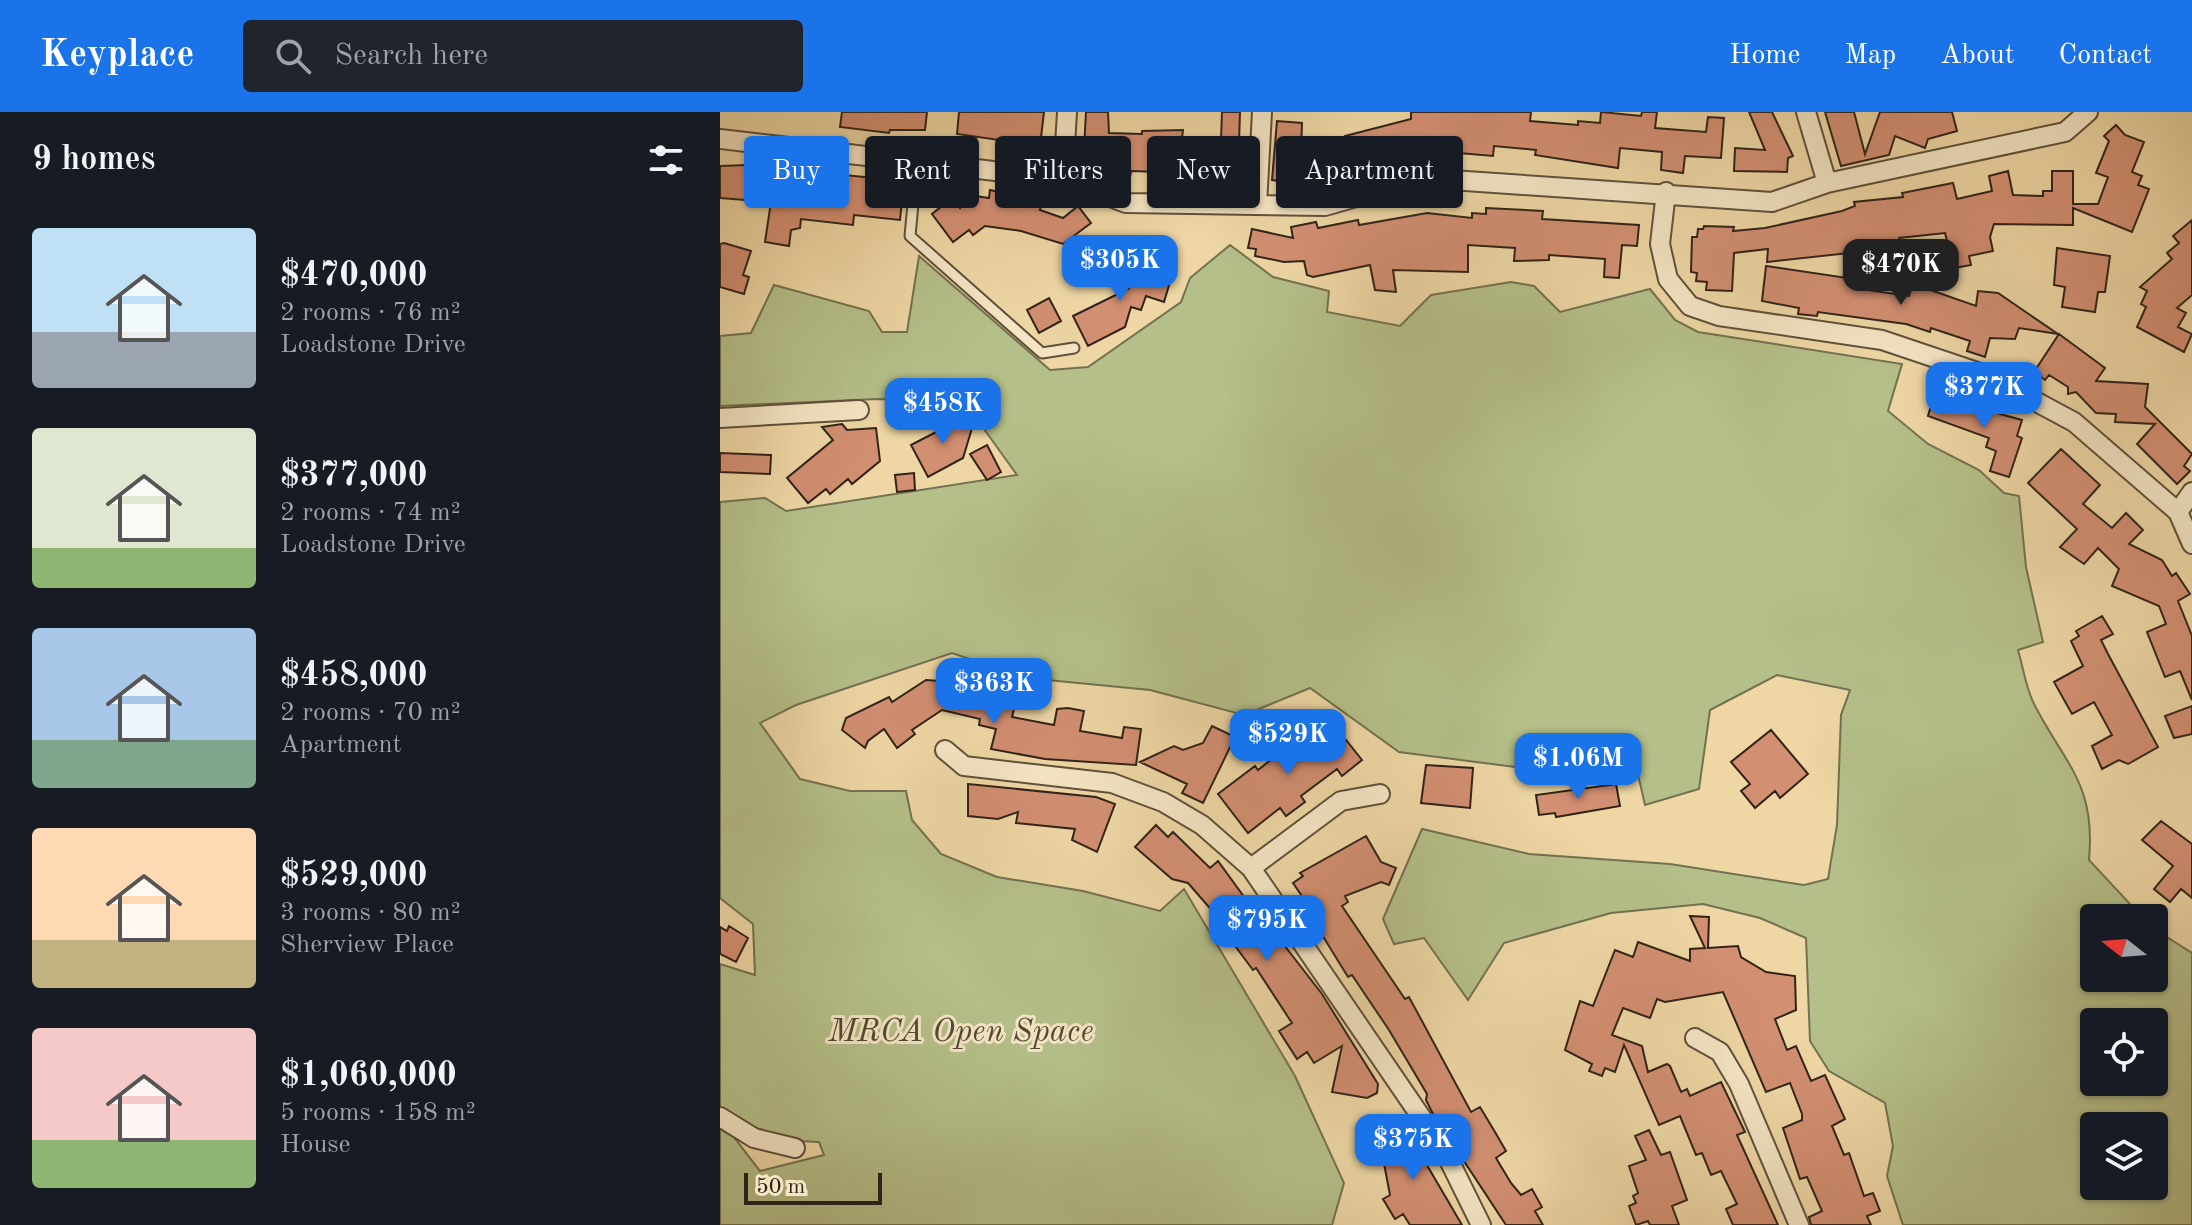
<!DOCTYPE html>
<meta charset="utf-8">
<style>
:root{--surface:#171b24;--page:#20242c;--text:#f1f3f6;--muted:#9ea1a6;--accent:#1a73e8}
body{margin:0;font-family:"Old Standard TT",serif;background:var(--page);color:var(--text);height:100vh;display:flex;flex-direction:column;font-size:30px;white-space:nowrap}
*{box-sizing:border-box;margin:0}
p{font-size:26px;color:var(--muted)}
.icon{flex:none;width:44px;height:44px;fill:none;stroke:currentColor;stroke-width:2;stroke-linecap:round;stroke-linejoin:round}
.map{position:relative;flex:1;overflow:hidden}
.sheet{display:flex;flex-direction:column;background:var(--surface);width:720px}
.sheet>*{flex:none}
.guide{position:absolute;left:24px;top:24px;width:760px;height:72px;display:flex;gap:16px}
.needle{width:52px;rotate:287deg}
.controls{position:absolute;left:1360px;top:792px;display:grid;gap:16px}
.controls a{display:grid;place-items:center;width:88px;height:88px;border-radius:8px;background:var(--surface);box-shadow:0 2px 6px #0004;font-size:40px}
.scale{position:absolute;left:24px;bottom:20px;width:138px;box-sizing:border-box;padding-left:8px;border:4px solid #312318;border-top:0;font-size:22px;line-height:28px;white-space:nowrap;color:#312318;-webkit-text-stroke:6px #f4e5c4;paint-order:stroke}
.price{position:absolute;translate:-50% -68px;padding:0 18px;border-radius:16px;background:var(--accent);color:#fff;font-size:26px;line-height:52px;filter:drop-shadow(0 2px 4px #0008)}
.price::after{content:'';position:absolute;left:50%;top:48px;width:24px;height:18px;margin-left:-12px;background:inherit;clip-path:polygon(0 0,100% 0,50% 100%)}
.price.on{background:#222;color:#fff}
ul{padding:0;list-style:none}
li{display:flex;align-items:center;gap:24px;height:200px;padding:0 32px}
li span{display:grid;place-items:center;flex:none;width:224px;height:160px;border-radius:8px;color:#555}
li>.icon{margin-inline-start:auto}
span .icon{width:96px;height:96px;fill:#fffc;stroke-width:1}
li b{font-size:34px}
h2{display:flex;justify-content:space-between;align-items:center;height:96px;padding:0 32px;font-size:34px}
.tag{padding:0 28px;border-radius:8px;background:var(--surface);box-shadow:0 2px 6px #0004;font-size:28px;line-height:72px}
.tag.on{background:var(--accent);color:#fff}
header{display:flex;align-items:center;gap:48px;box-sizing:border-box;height:112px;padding:0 40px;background:var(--accent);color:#fff}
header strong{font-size:38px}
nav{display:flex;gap:44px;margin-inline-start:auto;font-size:28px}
.search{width:560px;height:72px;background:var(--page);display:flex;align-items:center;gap:20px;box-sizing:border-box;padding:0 28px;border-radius:8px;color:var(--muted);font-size:30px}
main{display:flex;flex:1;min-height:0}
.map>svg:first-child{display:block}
.green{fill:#b5bf89;stroke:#737150;stroke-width:2;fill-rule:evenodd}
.building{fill:#d28f72;stroke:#312318;stroke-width:2}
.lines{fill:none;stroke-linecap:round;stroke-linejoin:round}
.service-casing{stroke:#60503b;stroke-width:13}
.minor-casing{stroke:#60503b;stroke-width:22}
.service{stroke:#f4e5c4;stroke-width:9}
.minor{stroke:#f4e5c4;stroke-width:18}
.labels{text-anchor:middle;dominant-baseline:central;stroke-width:6;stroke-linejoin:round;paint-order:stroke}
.park-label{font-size:32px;font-style:italic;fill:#524a34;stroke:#f4e5c4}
</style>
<header>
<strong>Keyplace</strong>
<div class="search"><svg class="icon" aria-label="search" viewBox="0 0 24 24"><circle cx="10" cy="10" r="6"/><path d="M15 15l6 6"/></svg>Search here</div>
<nav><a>Home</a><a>Map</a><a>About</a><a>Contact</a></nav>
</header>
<main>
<section class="sheet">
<h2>9 homes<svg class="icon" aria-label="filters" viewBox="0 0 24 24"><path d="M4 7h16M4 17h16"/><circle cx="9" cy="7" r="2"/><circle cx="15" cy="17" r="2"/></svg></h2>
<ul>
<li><span style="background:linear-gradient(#bfe0f5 65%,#9aa5b1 0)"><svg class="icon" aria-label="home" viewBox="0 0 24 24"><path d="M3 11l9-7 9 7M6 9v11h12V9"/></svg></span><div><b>$470,000</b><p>2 rooms · 76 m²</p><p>Loadstone Drive</p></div></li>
<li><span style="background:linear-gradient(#dfe7d0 75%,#8fb573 0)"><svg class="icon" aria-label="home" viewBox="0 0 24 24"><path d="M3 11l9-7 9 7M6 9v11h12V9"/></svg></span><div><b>$377,000</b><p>2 rooms · 74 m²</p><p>Loadstone Drive</p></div></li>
<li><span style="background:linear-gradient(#a9c7e8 70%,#7fa58c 0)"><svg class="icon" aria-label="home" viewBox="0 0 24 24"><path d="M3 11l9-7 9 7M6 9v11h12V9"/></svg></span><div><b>$458,000</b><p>2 rooms · 70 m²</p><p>Apartment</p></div></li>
<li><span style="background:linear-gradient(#ffd9b3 70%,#c2b280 0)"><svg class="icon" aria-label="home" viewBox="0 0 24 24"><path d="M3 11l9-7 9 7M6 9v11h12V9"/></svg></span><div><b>$529,000</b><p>3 rooms · 80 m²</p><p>Sherview Place</p></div></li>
<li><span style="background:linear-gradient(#f6c9c9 70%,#8fb573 0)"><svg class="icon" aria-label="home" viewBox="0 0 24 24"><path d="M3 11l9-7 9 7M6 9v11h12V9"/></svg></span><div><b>$1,060,000</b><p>5 rooms · 158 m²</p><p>House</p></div></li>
</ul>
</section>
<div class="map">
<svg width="1472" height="1113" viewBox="0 0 1472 1113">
<rect width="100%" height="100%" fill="#eed7a5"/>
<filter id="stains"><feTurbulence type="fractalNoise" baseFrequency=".0025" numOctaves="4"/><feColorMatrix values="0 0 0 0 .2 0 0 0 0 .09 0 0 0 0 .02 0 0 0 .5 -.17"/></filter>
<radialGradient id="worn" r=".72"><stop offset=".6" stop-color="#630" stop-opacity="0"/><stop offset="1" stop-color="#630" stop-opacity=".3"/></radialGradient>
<path class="green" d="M510 133 553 165 609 179 607 200 680 214 711 183 791 170 814 174 840 200 930 177 955 208 978 220 1182 252 1168 299 1208 332 1259 358 1284 381 1299 384 1306 455 1323 530 1298 538C1303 555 1306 576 1314 592 1346 654 1376 672 1369 748L1423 806H1374V866H1434V817L1472 841V1113H1183L1167 1064 1173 1034 1165 991 1109 959 1090 929 1086 826 1040 806 983 792 891 801 784 831 748 888 704 826 674 832 663 807 702 717 809 742 950 752 1084 773 1108 767 1117 713 1121 603 1130 578 1057 563 990 598 979 677 925 693 914 645 795 655 679 640 590 576 524 603 430 578 307 566 232 541 76 593 40 611 80 667 130 679H186L192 708 221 742 277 765 363 779 440 799 464 777 575 964 624 1071 612 1113H0V1014L13 1024 40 1059 104 1043 99 1030C60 1030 32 1016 0 995V852L35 863 33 812 0 786V390L45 386 66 399 297 363 246 292 158 287 0 294V224L31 221 54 173 149 199 162 220H187L199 144 330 258 368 255 461 190 470 166ZM1374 910H1434V970H1374ZM1374 1014H1434V1074H1374Z"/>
<path class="building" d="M122 0H207L205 18H170L169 21 120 15Z
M239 0H324L320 34 237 22Z
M366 0H388L389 21 422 22V19L463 18 462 26 501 27 502 0H520L518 62 510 66 493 59 492 72 442 67 440 60 411 59 410 65H394V60L381 56 364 37Z
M691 0H811L810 9 858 13V9L880 11 881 0 921 4 922 0H937L935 16 986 20 988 5 1004 6 1001 46 965 44 963 61 941 58 942 40 900 36 898 56 815 43 816 38 774 34 773 44 716 39 577 71 552 68 557 9 582 11 581 39 629 42 625 24 691 7Z
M1029 0H1052L1073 44 1068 46 1067 60 1014 59 1015 36 1045 38Z
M1105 0H1134L1145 42 1160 0H1232L1237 19 1208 27 1205 36 1175 24 1169 43 1121 54Z
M1396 13 1405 23 1424 30 1412 60 1422 64 1418 73 1429 77 1412 120 1353 96V113L1274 112 1270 125 1273 139 1249 144 1251 153 1234 156 1225 121 1179 126V131L1140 135 1129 141 1047 150 1048 137 1014 141 1012 179 986 178 987 170 976 169 977 161 971 160 972 125H977L978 117H983L984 114 1014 115 1013 119 1045 116 1122 99 1135 94 1134 90 1183 85 1182 81 1233 71 1237 87 1272 79 1269 64 1288 59 1293 83 1323 84V79H1332V59H1353V92H1378L1388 65 1376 61 1389 29 1384 24Z
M27 53 48 56 46 69 93 73 94 60 184 69 180 108 134 103 133 113 81 107 80 116 71 118 69 134 45 130 51 90 0 86V54Z
M270 78 322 89 320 98 343 106 358 94 371 111 343 132 301 119 265 114 253 123 249 118 233 130 212 102 232 86 240 96 249 83 269 86Z
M766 96 823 99 822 107 919 113 917 134 902 133 899 166 884 165 885 147 829 143V148L794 149 795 136 748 133V160L673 158 676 180 655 178 650 153 593 165 587 163 584 149 564 150 535 144 536 137 528 136 532 117 573 126 571 115 596 110 598 116 638 108 639 113 707 101 752 106V101L766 102Z
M1472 108V183L1457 196 1466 201 1458 215 1472 222 1464 240 1417 215 1426 195 1421 192 1427 179 1420 175 1452 147 1447 141 1459 131 1453 124Z
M4 131 31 139 23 163 29 165 24 182 0 175V132Z
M1337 136 1390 144 1385 180H1378L1375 200 1342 195 1345 175 1334 173Z
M392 151 450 170 444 190 426 184 421 198 411 195 405 215 368 234 353 204 408 177 386 171Z
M1046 154 1148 169 1147 178 1189 184 1192 174 1202 175 1256 194 1258 179 1278 181 1338 222 1299 216 1295 227 1270 226 1265 245 1247 239 1250 229 1211 216 1210 220 1186 212 1098 200 1097 204 1078 202 1079 196 1042 189Z
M329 186 341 209 319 221 307 198Z
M1339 222 1385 256 1376 269 1428 272 1425 295 1472 342 1464 354 1470 359 1457 372 1417 332 1435 312 1395 310 1396 302 1376 301 1356 280 1348 282V275L1329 263 1325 268 1314 260Z
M1214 284 1302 308 1297 324 1302 326 1289 365 1270 359 1276 339 1266 335 1269 326 1208 304Z
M226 305 253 313 243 346 208 365 191 333 222 317Z
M122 312 127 318 156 316 160 349 132 372 128 367 110 382 106 377 88 391 67 366 113 328 102 315Z
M267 333 281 360 267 368 250 342Z
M1341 337 1380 373 1363 392 1392 416 1406 401 1423 418 1409 432 1442 448 1452 464 1456 461 1470 482 1458 489 1472 524V588L1460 559 1445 565 1427 520 1446 512 1439 494 1392 474 1399 457 1378 436 1364 452 1340 435 1357 417 1308 371Z
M0 341 51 343 50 362 0 360Z
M194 361 195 378 177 380 175 363Z
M1382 504 1393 522 1381 528 1388 542 1438 635 1408 652 1399 648 1382 657 1372 634 1392 623 1374 590 1352 602 1334 570 1363 554 1351 529 1359 524 1356 519Z
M206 568 233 570V580L295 593 292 605 334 613 337 597 348 596 364 599 360 619 402 626 404 615 421 617 416 653 325 647 271 637 276 617 259 613 260 607 222 598 192 618 195 622 177 636 164 617 148 629 145 636 122 618 126 606 169 585 172 590Z
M1472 594V622L1454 626 1445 604Z
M605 610 621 632 626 628 642 648 622 664 617 657 581 684 585 690 566 704 560 696 528 721 498 682 535 654 538 658 596 612 599 615Z
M492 614 515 625 483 691 462 681 467 672 420 650 454 634 463 638 483 631Z
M1051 618 1088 662 1060 686 1055 679 1035 696 1021 679 1030 672 1011 650Z
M706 653 753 656 750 696 701 691Z
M248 672 376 685 395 692 377 740 352 728 355 717 296 711 298 700 278 707 248 704Z
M896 672 900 694 836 705 835 701 819 703 816 683Z
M1441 709 1472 732V786L1461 777 1450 790 1434 777 1453 754 1422 728Z
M436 713 448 725 453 720 490 756 498 749 551 822 554 820 602 882 658 972 657 981 647 986 612 980 622 934 594 951 587 940 577 947 559 919 572 911 536 856 533 858 504 819 508 817 468 771 452 767 415 735Z
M646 724 661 750 676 756 669 773 661 770 625 784 628 790 622 794 685 887 689 885 751 1000 760 995 775 1020 786 1039 776 1046 791 1071 801 1083 812 1077 822 1095 815 1099 823 1113H786L713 1002 706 988 707 982 669 918 632 863 628 865 596 813 592 815 578 795 586 790 573 771 583 764 580 761Z
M970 804 989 805 988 836 1018 834 1021 845 1046 860 1075 864 1076 898 1055 907 1067 938 1076 934 1091 969 1105 963 1125 1007 1112 1014 1124 1043 1129 1041 1144 1084 1153 1081 1160 1099 1147 1104 1151 1113H1091L1089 1105 1102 1099 1087 1065 1080 1067 1063 1016 1082 1008V1002L1070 971 1046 980 1003 880 945 890 937 887 930 906 903 896 892 923 922 934 928 960 947 952 950 954 961 980 967 977 970 984 1001 970 1025 1020 1017 1023 1058 1113H1013L1006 1097 1017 1092 1001 1059 991 1063 982 1041 976 1043 960 1004 939 1013 904 933 895 960 885 956 882 964 869 959 872 952 845 938 860 889 873 894 895 838 913 845 918 830 970 849V837L985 836Z
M9 814 28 826 16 850 0 842V815L7 819Z
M675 1003 694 1031 742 1113H690L683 1102 675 1107 663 1087 670 1083 662 1041 669 1040 663 1009Z
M929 1018 941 1043 950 1040 967 1088 952 1094 959 1113H930L928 1109 916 1113 909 1094 916 1091 913 1084 918 1081 909 1054 926 1048 915 1024Z"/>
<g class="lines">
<g class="service-casing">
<path id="service" d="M197 49 190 124 322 241 354 236"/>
</g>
<g class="minor-casing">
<path id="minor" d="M1086 0 1107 71
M0 27 343 67 406 91 605 94 702 66 1052 90 1107 71 1345 20 1368 0
M343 67 347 0
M946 80 940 132 948 167 970 194 999 204 1162 228 1266 263 1354 310 1458 400 1472 432
M537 93 542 0
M0 306 139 298
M1458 400 1472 380
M225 638 244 654 392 671 443 690 482 713 531 756 725 1040 761 1113
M531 756 621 689 660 682
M975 926 1000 940 1019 972 1079 1113
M0 1005 34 1026 75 1036"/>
</g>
<use href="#service" class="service"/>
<use href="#minor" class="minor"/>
</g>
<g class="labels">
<g class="park-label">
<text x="241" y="921">MRCA Open Space</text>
</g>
</g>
<rect width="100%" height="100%" filter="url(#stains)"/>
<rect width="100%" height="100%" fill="url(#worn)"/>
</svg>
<div class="controls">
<a><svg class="needle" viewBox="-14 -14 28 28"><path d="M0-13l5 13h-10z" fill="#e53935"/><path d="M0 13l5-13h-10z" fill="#9ea1a6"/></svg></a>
<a><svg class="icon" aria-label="locate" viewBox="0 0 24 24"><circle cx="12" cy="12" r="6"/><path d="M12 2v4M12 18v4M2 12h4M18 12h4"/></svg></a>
<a><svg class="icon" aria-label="layers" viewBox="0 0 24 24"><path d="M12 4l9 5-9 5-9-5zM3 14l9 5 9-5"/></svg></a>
</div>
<div class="scale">50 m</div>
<b class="price" style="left:400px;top:191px">$305K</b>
<b class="price on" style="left:1181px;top:195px">$470K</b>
<b class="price" style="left:1264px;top:318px">$377K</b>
<b class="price" style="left:223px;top:334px">$458K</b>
<b class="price" style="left:274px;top:614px">$363K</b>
<b class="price" style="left:568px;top:665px">$529K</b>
<b class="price" style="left:858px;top:689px">$1.06M</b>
<b class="price" style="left:547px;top:851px">$795K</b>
<b class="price" style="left:693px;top:1070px">$375K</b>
<div class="guide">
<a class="tag on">Buy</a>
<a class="tag">Rent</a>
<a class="tag">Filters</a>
<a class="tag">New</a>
<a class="tag">Apartment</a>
</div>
</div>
</main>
